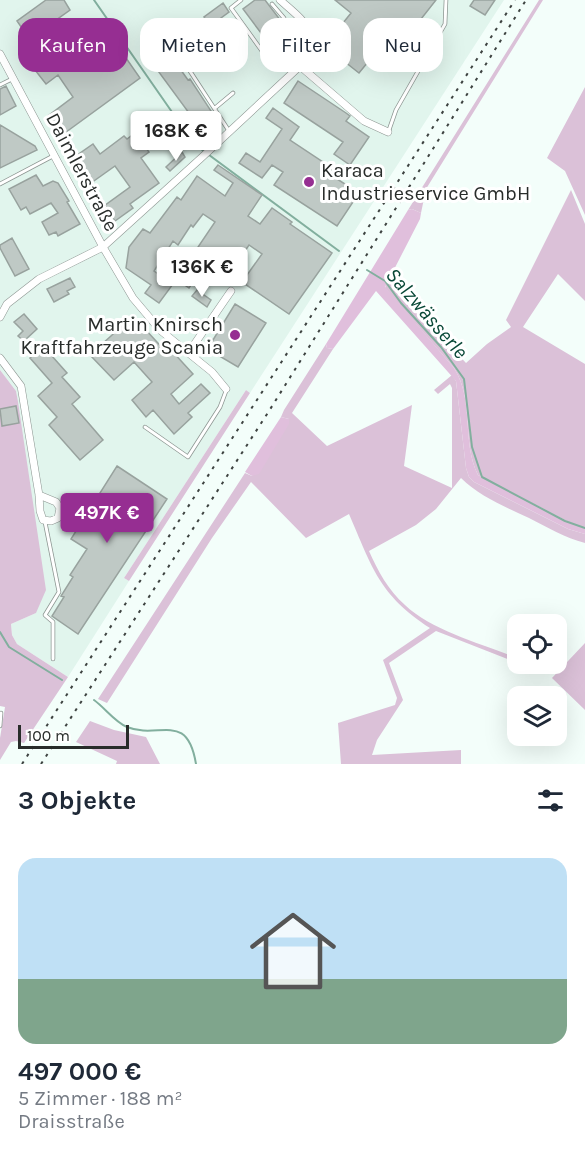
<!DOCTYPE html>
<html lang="de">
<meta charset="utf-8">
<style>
:root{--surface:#fff;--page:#f6f6f7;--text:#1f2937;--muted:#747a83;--accent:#962e92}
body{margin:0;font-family:Karla,sans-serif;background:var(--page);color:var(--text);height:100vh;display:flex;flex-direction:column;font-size:22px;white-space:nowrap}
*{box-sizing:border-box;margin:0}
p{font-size:20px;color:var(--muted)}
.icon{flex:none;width:33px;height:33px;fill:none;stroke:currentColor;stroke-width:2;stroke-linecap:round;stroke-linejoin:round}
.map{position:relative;height:764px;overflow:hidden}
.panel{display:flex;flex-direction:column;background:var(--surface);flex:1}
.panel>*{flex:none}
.banner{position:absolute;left:18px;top:18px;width:549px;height:54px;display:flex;gap:12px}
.controls{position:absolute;left:507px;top:614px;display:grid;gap:12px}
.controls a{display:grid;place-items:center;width:60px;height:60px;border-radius:12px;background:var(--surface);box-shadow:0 6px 24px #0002;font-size:30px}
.scale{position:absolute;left:18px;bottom:15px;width:111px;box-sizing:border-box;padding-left:6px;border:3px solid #282c2a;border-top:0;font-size:16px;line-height:21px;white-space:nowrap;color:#282c2a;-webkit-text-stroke:4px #fff;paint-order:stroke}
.price{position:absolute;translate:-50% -51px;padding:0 14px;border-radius:6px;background:#fff;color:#222;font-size:20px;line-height:39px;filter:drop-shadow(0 2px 3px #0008)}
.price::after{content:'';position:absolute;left:50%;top:36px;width:18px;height:14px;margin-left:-9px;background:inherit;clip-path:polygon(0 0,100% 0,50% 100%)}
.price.on{background:var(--accent);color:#fff}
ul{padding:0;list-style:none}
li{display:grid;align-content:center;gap:12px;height:318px;padding:0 18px}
li span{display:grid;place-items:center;height:186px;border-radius:18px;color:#555}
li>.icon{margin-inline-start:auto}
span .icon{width:108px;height:108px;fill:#fffc;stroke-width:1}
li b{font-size:26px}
h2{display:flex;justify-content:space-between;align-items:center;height:72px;padding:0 18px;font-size:26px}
.chip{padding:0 21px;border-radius:18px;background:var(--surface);box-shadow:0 6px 24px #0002;font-size:21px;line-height:54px}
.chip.on{background:var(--accent);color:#fff}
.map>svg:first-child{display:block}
.built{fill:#e1f5ed}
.green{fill:#dbc1d8}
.forest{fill:#e0bfdc}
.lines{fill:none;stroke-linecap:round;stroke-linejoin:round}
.stream{stroke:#82af9e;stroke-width:2}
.building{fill:#bfc9c5;stroke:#98a29e;stroke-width:1.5}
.service-casing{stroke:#8d9692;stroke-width:4.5}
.minor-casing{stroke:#8d9692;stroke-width:8}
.service{stroke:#fff;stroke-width:3}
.minor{stroke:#fff;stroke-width:7}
.rail{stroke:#3e4341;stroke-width:2;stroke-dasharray:3 6;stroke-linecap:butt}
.poi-dot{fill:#962e92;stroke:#fff;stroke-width:2}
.labels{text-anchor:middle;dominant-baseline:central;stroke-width:6;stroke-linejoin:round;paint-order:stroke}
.poi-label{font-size:20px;fill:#282c2a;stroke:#fff;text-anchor:start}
.street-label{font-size:20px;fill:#282c2a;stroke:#fff}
.water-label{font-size:21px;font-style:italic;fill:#094837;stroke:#fff}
</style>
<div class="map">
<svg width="585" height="764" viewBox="0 0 585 764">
<rect width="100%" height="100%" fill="#f3fefa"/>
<path class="built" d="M0 0H504L250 393 246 390 124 578 129 581 68 677 17 644 12 635 11 624 36 613 16 391 0 370Z"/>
<path class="green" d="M539 0H543L426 189 421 213 412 209 408 210Z
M585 87V215L565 171 547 158Z
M571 190 585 224V301L558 274 523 327 585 364V528L569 522 478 475C461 440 475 401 454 368L385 288 388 279 466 363 487 344 511 327 506 320Z
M326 344 327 348 333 349 292 413 327 446 412 405 404 466 452 488V388L450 384 438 394 434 390 452 375 456 381 466 468 469 477 474 482 568 529 585 534V543C565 538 547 527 529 518 506 507 480 497 461 478L436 509 416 525 369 551C378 571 388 590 405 605 432 631 483 644 517 658L518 663 436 631 389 663 403 700 377 740 372 755 461 750V764H341L338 723 395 705 397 698 383 660 430 628C379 595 372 567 349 514L306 538 251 482 212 538 107 703 98 699 245 473 252 476 289 419 281 417 284 410Z
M0 370 16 391 18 402 46 590 36 613 11 624 12 635 17 644 68 677 24 743 16 741 11 742 0 760V738L5 707 0 706Z
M246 390 250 393 129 581 124 578Z
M585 643V710L552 678Z
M90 721 114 730 146 737 160 764H116L117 761 76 742Z"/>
<path class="forest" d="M412 209 421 213 420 219 385 287 454 368C475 401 461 440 478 475L569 522 585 528V534L568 529 474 482 469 477 466 468 456 381 376 291 333 349 327 348 326 344 408 210Z
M281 417 289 419V424L259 474 252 476 245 472Z"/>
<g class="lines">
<path class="stream" d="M94 0 188 135 201 149 339 251
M367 270 385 281 401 303 441 347 464 379 472 447 482 477 565 521 585 528
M0 632 9 647 62 680
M94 700C105 708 115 722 127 727 159 740 187 710 196 764"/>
</g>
<path class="building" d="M46 0H64L70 10 52 23 66 43 96 21 124 60 126 58 140 78 62 135 48 116 73 97 58 75 46 84 31 65 42 57 17 21Z
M255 0H265L281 21V24L264 37 243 9Z
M335 0H436L384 66 372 57 359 73 321 43 332 30 335 33 351 13Z
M474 0H495L485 15 470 6Z
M223 3 229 12 210 26 204 17Z
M166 49 188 80 190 79 215 117 200 128 150 60Z
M298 81 346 113 350 116 346 121 369 137 350 165 334 154 343 142 284 103Z
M6 86 16 106 0 115V89Z
M273 108 299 127 290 140 341 174 337 179 359 193 337 226 274 185 283 172 272 165 262 178 239 163 246 153 260 162 282 129 266 118Z
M0 125 35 146 37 150 0 168Z
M135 133 149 152 141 158 159 183 130 204 133 208 115 221 104 206 130 187 115 166 91 183 73 158 93 144 100 154 124 136 127 139Z
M182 152 185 157 170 171 166 167Z
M218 165 262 195 248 216 260 224 272 208 292 222 290 224 332 253 289 314 242 282 262 254 249 245 230 273 196 250 215 222 203 214 193 227 191 225 178 245 173 241 154 271 173 284 159 303 145 293 151 285 126 268 129 247 143 229 150 233 177 197 181 200 197 176 225 196 233 183 214 170Z
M36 175 43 186 53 181 58 183 69 201 67 202 80 224 58 236 56 232 49 235 42 222 58 213 51 203 30 214 26 207 21 210 9 189Z
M12 238 29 269 15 276 0 248V245Z
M193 262 202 268 189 288 179 281Z
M70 278 75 287 67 291 69 294 54 302 47 289Z
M197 290 211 300 207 307 192 296Z
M235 304 266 323 238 367 204 347 209 338 213 340Z
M24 314 37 329 24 341 18 336 23 331 14 322Z
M133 316 168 354 172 351 193 374 171 394 179 404 201 384 210 393 188 413 192 417 174 434 153 410 146 417 132 400 152 382 134 362 114 380 90 355Z
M43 346 67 373 62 377 80 397 72 404 103 440 80 460 49 425 57 417 38 396 52 383 30 358Z
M16 406 19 423 2 426 0 409Z
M117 466 167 499 78 634 52 616 64 597 61 596 73 577 70 575 87 549 71 539Z"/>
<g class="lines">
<g class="service-casing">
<path id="service" d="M241 0 231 8 262 51 286 31 284 18 272 4
M184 62 229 131
M0 85 12 79
M215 108 233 93
M389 130 396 110 445 24 446 0
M0 184 53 156
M145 427 188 457 220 407 226 391
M45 522 59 592 45 615 53 622V659
M0 726 1 713"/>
</g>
<g class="minor-casing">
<path id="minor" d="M0 54 103 247 133 298 160 330 212 372 226 389
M300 66 364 121 388 132
M0 317 7 304 39 279 103 247 200 159 300 66C321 31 306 23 280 0
M189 352 231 291
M0 358 21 386 39 495 40 511 43 520 51 521 58 518 60 508 56 502 39 495"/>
</g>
<use href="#service" class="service"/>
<use href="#minor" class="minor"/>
<path class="rail" d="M22 764 515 0
M41 764 269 411 526 0"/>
</g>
<g class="poi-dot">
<circle cx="309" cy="182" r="6"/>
<circle cx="235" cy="335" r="6"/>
</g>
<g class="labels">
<g class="poi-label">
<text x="321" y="170">Karaca<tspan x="321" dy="23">Industrieservice GmbH</tspan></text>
<text x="223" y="324" text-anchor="end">Martin Knirsch<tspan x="223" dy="23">Kraftfahrzeuge Scania</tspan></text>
</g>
<g class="street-label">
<text transform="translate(82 172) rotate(62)">Daimlerstraße</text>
</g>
<g class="water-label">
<text transform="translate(427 313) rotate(49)">Salzwässerle</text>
</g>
</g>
</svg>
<div class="controls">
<a><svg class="icon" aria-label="locate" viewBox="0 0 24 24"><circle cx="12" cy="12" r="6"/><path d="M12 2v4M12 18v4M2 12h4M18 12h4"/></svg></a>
<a><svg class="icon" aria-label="layers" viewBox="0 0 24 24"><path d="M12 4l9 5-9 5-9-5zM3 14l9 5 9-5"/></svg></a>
</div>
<div class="scale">100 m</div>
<b class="price" style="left:176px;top:162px">168K €</b>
<b class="price" style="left:202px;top:298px">136K €</b>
<b class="price on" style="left:107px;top:544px">497K €</b>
<div class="banner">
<a class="chip on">Kaufen</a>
<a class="chip">Mieten</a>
<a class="chip">Filter</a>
<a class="chip">Neu</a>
</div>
</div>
<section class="panel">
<h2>3 Objekte<svg class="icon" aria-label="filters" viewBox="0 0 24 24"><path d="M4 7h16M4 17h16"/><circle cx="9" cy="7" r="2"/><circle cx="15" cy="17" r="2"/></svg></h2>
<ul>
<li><span style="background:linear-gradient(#bfe0f5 65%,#7fa58c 0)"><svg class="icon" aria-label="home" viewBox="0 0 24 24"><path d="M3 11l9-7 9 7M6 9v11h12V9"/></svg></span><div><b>497 000 €</b><p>5 Zimmer · 188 m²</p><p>Draisstraße</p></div></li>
</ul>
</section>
